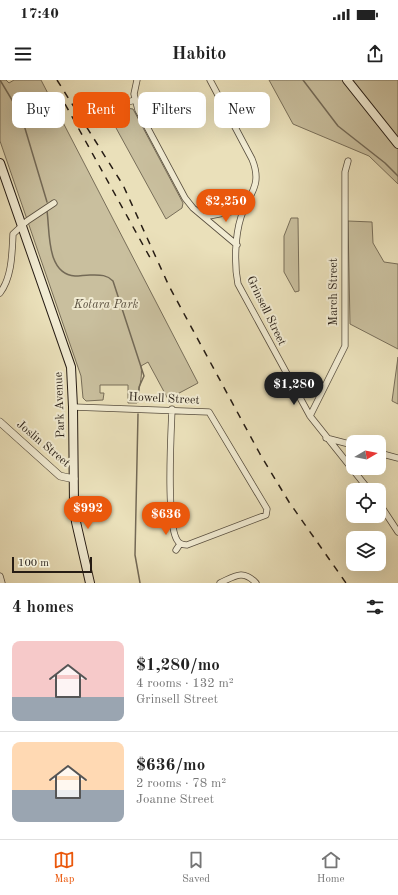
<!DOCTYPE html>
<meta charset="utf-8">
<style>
:root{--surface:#fff;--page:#f2f2f2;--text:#222;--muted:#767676;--line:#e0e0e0;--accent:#ea580c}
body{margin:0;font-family:"Old Standard TT",serif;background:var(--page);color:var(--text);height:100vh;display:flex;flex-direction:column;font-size:15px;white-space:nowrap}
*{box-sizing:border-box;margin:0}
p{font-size:13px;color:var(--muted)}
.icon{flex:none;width:22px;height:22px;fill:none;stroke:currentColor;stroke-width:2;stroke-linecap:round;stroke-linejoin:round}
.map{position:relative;height:503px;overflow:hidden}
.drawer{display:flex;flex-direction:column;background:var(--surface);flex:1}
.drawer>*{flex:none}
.banner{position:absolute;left:12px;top:12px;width:374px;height:36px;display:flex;gap:8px}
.needle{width:26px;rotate:80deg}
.fabs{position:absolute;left:346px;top:355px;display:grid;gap:8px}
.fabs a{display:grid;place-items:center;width:40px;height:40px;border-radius:8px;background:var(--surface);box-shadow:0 4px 16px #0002;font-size:20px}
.scale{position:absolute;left:12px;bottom:10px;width:80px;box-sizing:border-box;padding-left:4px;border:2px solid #261c14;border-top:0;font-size:11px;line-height:14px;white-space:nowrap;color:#261c14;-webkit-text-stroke:3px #f1ebd2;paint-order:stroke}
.price{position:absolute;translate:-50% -34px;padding:0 9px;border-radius:14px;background:var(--accent);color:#fff;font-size:13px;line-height:26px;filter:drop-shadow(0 1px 2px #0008)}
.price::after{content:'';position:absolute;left:50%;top:24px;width:12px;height:9px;margin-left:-6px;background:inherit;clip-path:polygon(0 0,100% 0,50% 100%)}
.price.on{background:#222;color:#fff}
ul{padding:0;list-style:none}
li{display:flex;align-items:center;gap:12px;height:100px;padding:0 12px}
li+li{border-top:1px solid var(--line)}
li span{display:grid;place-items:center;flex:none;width:112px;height:80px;border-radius:8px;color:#555}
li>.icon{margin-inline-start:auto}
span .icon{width:48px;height:48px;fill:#fffc;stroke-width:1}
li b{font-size:17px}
h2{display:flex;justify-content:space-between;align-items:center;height:48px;padding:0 12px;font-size:17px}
.chip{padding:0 14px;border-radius:8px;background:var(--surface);box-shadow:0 4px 16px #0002;font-size:14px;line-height:36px}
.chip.on{background:var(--accent);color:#fff}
.status{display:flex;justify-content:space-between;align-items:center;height:28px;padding:0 20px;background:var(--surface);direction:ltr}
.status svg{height:11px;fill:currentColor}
header{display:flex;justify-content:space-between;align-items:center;height:52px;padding:0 12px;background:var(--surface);font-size:18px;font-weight:700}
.tab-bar{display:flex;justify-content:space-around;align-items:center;height:56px;border-top:1px solid var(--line);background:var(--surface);font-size:11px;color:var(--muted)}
.tab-bar a{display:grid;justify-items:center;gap:2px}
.tab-bar .on{color:var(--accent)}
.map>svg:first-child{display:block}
.green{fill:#c9bf9e;stroke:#786e59}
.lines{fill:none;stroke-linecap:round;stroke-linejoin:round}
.stream{stroke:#736956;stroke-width:1.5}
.minor-casing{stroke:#574d3e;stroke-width:7}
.tertiary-casing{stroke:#574d3e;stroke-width:8}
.secondary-casing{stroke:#261c14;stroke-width:10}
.minor{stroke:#f1ebd2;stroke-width:5.5}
.tertiary{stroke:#f1ebd2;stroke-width:7}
.secondary{stroke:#f1ebd2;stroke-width:8}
.rail{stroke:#261c14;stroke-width:1.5;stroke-dasharray:7 7;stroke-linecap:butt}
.labels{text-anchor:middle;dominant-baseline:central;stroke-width:4;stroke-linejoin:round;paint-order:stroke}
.street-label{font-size:12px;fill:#261c14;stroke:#f1ebd2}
.park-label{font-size:12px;font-style:italic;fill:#574d3d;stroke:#f1ebd2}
</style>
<div class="status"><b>17:40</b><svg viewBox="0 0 49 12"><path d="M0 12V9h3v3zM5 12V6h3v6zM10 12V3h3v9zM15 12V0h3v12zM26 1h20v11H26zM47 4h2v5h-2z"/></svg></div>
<header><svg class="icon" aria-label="menu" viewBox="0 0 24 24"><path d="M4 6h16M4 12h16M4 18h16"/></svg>Habito<svg class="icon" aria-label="share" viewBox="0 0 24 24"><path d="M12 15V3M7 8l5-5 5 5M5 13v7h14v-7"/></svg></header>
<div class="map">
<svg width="398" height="503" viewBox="0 0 398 503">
<rect width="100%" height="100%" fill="#eae0ba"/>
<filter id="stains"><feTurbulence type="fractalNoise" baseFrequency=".005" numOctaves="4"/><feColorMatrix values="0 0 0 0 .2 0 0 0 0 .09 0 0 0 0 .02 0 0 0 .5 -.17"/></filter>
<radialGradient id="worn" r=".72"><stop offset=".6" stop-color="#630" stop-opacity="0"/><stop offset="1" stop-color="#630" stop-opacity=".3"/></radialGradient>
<path class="green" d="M0 0H6L9 3 14 0H41L198 303 168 319 148 282 141 286C143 298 138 310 137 323H128V305H100V313H104L103 320 86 321 83 318 81 296 0 61Z
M269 0H398V104L369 76 293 44Z
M126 28 133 29 183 123 182 128 166 139 110 37Z
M291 138H298L299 211 295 212 284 192V156Z
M348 141 372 142 373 163 384 182 398 184V269L350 244Z
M398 277V324L392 321Z"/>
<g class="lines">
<path class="stream" d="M0 0 21 35 47 122
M303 0 338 46 385 83 398 96
M47 131C50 151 46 194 75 196 80 196 85 195 90 195 99 195 106 194 113 201L144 296 139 307 138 322
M138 334 135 475 140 503"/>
<g class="minor-casing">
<path id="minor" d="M137 0 134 14 138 30 185 118 193 128 237 165
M210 0 252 79C263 106 249 113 241 137 235 156 234 184 238 204L310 336 369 410
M110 32 128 22 135 20
M204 137 244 129
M0 213C12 197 12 174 13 154L27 141 54 123
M73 327 209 332 267 429 266 435 187 465C182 465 179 464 177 460 166 442 171 354 172 329
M310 336 345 266V92L348 81
M326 358 353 365
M379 373 398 378
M379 423 398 452
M176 470 180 464
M0 496 2 503
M220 503C235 496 243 489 256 503"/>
</g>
<g class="tertiary-casing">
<path id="tertiary" d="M0 342 60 396 74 399"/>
</g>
<g class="secondary-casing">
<path id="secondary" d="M347 0 398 64
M0 83 71 287 73 327 74 425 76 442 90 503"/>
</g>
<use href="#minor" class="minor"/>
<use href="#tertiary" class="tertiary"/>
<use href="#secondary" class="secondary"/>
<path class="rail" d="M57 0 123 105 169 206 260 374 289 422 346 503
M65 24 153 183"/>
</g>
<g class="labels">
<g class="street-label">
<text transform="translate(334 212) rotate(-90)">March Street</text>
<text transform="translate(266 231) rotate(64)">Grinsell Street</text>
<text transform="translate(164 319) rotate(3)">Howell Street</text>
<text transform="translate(60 325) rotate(-92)">Park Avenue</text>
<text transform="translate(43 364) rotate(40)">Joslin Street</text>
</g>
<g class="park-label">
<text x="106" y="225">Kotara Park</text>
</g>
</g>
<rect width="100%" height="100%" filter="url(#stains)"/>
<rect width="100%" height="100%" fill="url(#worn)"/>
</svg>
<div class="fabs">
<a><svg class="needle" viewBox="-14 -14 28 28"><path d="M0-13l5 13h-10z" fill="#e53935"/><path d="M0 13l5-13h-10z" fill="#767676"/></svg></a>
<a><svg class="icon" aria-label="locate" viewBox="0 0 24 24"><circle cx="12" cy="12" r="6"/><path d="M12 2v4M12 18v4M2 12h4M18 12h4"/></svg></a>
<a><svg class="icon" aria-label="layers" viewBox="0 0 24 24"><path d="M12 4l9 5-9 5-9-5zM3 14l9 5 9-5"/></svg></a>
</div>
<div class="scale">100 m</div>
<b class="price" style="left:226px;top:143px">$2,250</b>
<b class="price on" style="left:294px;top:326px">$1,280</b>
<b class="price" style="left:88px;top:450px">$992</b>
<b class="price" style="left:166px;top:456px">$636</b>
<div class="banner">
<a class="chip">Buy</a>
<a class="chip on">Rent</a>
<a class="chip">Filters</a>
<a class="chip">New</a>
</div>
</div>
<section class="drawer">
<h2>4 homes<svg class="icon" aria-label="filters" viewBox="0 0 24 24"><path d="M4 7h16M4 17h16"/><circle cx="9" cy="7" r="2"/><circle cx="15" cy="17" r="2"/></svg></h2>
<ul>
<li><span style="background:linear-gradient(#f6c9c9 70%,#9aa5b1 0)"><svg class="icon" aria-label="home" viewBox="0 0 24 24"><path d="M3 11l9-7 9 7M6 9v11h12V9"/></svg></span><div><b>$1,280/mo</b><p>4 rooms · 132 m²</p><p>Grinsell Street</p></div></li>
<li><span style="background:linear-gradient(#ffd9b3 60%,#9aa5b1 0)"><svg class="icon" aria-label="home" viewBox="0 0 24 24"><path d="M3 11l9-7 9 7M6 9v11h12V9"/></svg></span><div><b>$636/mo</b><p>2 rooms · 78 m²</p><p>Joanne Street</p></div></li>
</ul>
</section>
<nav class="tab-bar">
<a class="on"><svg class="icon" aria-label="map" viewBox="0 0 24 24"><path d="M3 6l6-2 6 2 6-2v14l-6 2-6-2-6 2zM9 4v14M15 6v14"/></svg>Map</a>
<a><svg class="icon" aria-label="saved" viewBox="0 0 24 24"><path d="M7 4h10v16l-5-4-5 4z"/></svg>Saved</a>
<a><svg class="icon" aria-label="home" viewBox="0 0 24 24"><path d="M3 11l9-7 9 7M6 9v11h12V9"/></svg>Home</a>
</nav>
